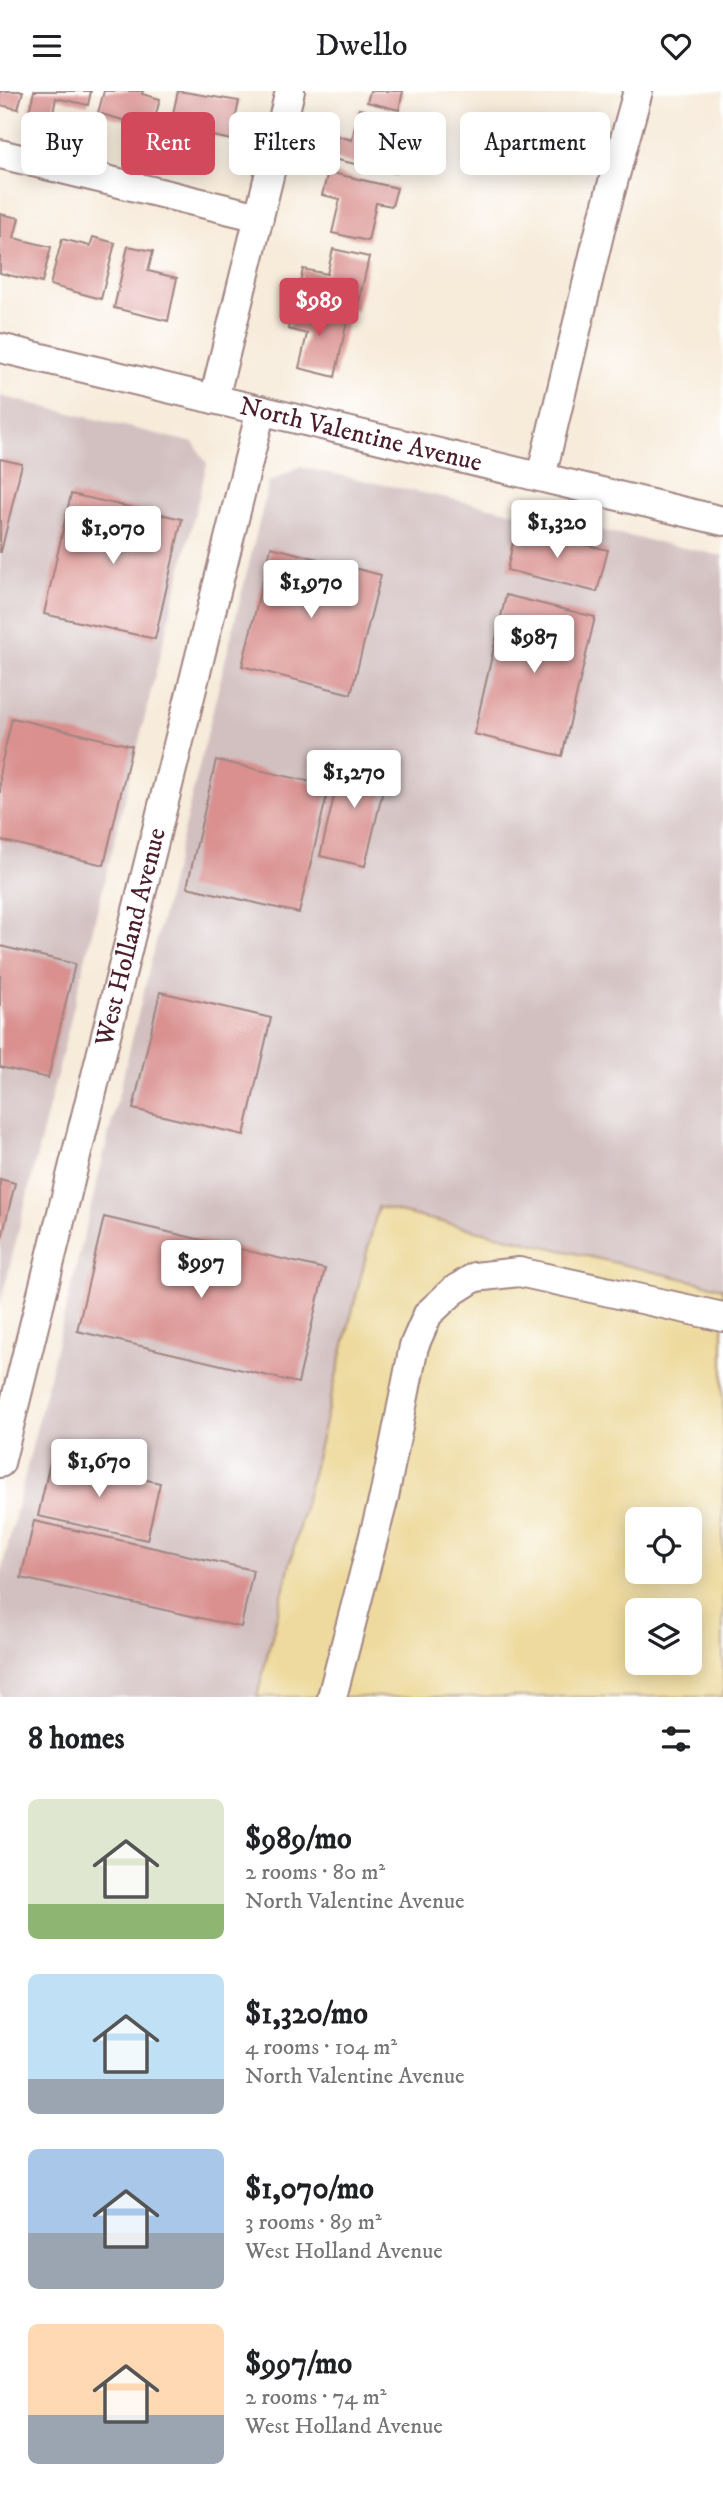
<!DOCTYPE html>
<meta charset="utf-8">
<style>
:root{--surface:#fff;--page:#f2f2f2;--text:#202124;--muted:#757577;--accent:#d1495b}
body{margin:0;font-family:"IM FELL DW Pica",serif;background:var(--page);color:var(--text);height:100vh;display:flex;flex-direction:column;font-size:26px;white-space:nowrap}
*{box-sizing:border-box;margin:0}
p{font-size:23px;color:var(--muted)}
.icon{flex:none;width:38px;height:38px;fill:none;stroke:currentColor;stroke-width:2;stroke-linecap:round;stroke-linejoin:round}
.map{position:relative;height:1606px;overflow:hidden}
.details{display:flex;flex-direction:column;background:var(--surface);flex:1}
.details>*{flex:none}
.banner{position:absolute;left:21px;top:21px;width:682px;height:63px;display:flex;gap:14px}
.tools{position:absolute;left:625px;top:1416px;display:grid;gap:14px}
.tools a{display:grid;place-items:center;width:77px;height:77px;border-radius:10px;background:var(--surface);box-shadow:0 4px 18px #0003;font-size:35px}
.price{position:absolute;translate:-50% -60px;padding:0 16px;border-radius:7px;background:#fff;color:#222;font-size:23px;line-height:46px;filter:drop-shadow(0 2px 4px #0008)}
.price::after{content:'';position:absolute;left:50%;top:42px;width:21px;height:16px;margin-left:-10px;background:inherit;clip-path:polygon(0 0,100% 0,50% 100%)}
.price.on{background:var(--accent);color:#fff}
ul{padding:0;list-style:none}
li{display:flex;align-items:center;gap:21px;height:175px;padding:0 28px}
li span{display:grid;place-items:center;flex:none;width:196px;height:140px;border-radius:10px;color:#555}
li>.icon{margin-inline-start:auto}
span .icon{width:84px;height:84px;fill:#fffc;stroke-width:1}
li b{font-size:30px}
h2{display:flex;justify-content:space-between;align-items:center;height:84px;padding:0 28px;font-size:30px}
.tag{padding:0 24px;border-radius:10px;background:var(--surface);box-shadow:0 4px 18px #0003;font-size:24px;line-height:63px}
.tag.on{background:var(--accent);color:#fff}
header{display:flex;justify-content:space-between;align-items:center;height:91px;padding:0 28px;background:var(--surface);font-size:32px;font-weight:600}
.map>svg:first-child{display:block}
.industrial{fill:#d2bfc0}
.sand{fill:#eeda9e;stroke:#9c7c64;stroke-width:2;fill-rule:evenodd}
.building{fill:#d9908e}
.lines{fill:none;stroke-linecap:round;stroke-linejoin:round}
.minor-casing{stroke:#a08582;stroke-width:32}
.minor{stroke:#fff;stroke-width:28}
.labels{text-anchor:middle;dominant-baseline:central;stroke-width:5;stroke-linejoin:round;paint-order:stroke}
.street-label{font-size:26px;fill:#4a1f2b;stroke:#fff}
</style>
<header><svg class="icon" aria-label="menu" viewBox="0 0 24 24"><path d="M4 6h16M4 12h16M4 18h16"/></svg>Dwello<svg class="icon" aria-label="heart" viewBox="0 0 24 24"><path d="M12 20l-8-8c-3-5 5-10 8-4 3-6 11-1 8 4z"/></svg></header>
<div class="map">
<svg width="723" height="1606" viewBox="0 0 723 1606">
<rect width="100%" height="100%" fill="#fff"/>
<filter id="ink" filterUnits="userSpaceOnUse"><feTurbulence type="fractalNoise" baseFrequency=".0143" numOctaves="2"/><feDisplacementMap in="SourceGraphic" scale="14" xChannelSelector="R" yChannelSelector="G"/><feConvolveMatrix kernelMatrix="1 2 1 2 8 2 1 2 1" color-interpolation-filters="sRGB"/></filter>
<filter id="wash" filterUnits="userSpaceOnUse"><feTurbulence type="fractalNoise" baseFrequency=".00686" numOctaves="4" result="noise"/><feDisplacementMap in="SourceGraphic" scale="28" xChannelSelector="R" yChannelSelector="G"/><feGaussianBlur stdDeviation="1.57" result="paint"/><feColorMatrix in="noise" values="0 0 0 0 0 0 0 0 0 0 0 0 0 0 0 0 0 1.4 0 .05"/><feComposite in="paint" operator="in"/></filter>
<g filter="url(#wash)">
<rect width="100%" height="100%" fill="#f7ebda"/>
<path class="industrial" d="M0 305 194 352 207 373 0 1215Z
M300 376 723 465V1197L378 1116 257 1606H0V1486L269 391Z"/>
<path class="sand" d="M378 1116 723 1197V1606H257ZM637 1428H690V1480H637ZM637 1519H690V1572H637Z"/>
<g id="blocks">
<path class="building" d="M0 0H23L18 18 0 14Z
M34 0H91L88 14 56 7 52 27 29 21Z
M104 0H143L142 3 160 8 149 50 126 44 130 31 98 22Z
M178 0 239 10 231 49 194 41 190 60 166 54Z
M370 0H403L399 19 367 11Z
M359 18 408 29 396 82 333 68 338 45 352 49Z
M328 81 397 97 392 115 376 112 368 150 332 142 340 108 322 104Z
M0 123 19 127 14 147 51 156 42 192 0 182Z
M93 146 115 152 101 208 50 194 62 148 90 155Z
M128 155 153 160 148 180 177 187 168 230 114 217Z
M333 158 369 166 357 220 297 206 303 178 327 183Z
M295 212 348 226 335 286 299 277 307 243 288 238Z
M0 368 22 373 1 461H0Z
M71 403 182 428 155 548 44 523Z
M516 438 608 459 597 501 507 479Z
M271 456 381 484 351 603 242 575Z
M506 504 595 526 562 665 474 643Z
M12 627 132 655 104 774 0 749V679Z
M344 663 389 674 365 775 320 765Z
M216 669 329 695 299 822 187 796Z
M0 855 75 873 48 987 0 976Z
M160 901 271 927 244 1044 133 1018Z
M0 1088 15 1092 1 1151 0 1150Z
M104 1126 325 1178 298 1292 77 1240Z
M51 1367 160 1392 147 1449 38 1425Z
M34 1430 253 1479 241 1536 21 1487Z"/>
</g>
</g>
<g filter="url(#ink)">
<use href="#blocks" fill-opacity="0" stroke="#a08582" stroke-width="2"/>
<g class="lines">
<g class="minor-casing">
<g id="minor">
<path d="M0 63 259 126"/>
<path id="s1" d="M0 257 723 430"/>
<path d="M214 308 290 0"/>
<path d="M541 386 601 135 638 0"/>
<path id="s2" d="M0 1372 261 319"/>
<path d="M332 1606 384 1406 414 1255 428 1223 453 1200 475 1186 519 1181 723 1226"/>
</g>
</g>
<use href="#minor" class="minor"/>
</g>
</g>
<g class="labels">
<g class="street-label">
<text stroke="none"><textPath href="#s1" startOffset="371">North Valentine Avenue</textPath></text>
<text stroke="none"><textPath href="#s2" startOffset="542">West Holland Avenue</textPath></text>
</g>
</g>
</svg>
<div class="tools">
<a><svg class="icon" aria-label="locate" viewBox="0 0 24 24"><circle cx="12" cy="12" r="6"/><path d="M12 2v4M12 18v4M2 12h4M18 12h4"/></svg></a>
<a><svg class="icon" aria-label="layers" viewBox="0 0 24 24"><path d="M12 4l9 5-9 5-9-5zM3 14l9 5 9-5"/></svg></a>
</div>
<b class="price on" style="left:319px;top:247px">$989</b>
<b class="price" style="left:557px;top:469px">$1,320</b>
<b class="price" style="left:113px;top:475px">$1,070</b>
<b class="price" style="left:311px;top:529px">$1,970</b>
<b class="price" style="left:534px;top:584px">$987</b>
<b class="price" style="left:354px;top:719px">$1,270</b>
<b class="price" style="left:201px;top:1209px">$997</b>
<b class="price" style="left:99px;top:1408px">$1,670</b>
<div class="banner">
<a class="tag">Buy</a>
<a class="tag on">Rent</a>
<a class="tag">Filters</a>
<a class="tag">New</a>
<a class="tag">Apartment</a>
</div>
</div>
<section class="details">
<h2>8 homes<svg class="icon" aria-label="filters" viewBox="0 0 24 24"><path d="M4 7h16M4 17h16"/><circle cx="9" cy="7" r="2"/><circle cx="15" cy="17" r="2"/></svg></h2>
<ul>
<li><span style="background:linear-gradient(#dfe7d0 75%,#8fb573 0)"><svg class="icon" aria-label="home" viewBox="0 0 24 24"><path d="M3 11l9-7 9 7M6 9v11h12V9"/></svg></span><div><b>$989/mo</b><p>2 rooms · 80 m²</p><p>North Valentine Avenue</p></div></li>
<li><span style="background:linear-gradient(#bfe0f5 75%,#9aa5b1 0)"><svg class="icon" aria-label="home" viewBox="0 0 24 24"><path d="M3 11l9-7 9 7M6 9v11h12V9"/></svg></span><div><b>$1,320/mo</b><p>4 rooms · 104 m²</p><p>North Valentine Avenue</p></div></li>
<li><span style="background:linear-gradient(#a9c7e8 60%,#9aa5b1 0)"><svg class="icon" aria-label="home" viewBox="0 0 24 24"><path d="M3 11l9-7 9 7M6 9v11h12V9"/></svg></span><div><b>$1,070/mo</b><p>3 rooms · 89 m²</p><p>West Holland Avenue</p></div></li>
<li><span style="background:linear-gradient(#ffd9b3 65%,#9aa5b1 0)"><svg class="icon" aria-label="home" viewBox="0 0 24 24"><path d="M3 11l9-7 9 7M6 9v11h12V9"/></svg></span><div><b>$997/mo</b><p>2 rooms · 74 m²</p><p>West Holland Avenue</p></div></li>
</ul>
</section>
